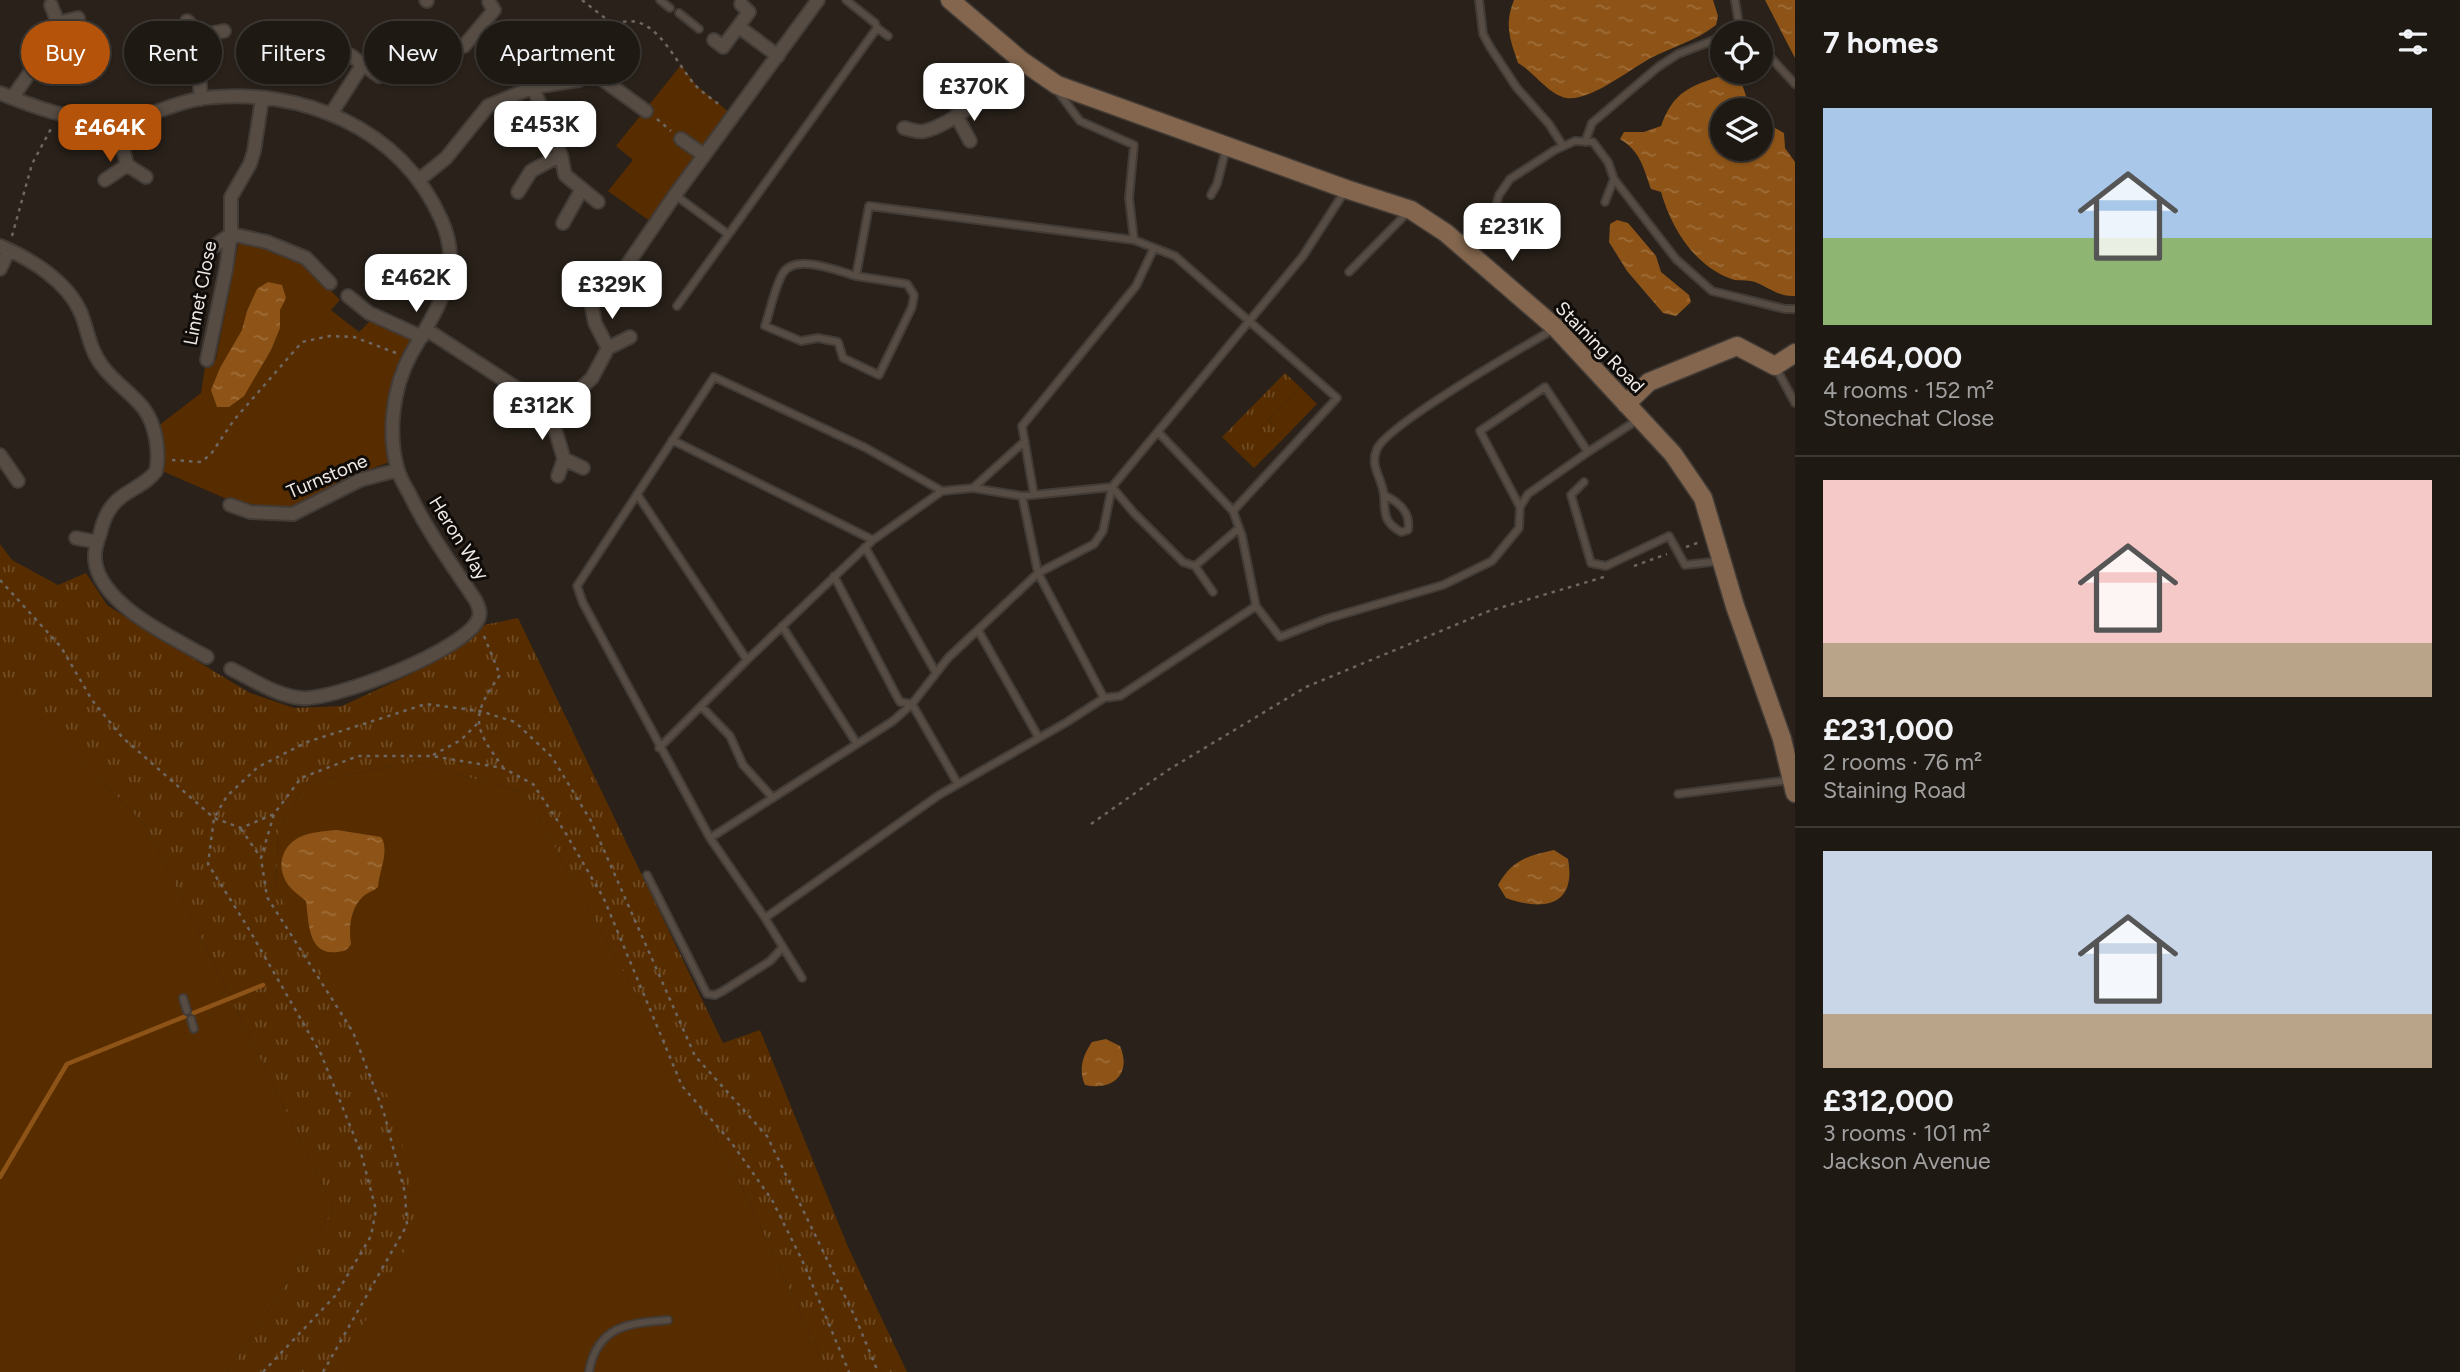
<!DOCTYPE html>
<meta charset="utf-8">
<style>
:root{--surface:#1f1914;--page:#2c2622;--text:#f1f3f6;--muted:#a1a0a0;--line:#3c3834;--accent:#b45309}
body{margin:0;font-family:Figtree,sans-serif;background:var(--page);color:var(--text);height:100vh;display:flex;flex-direction:column;font-size:26px;white-space:nowrap}
*{box-sizing:border-box;margin:0}
p{font-size:23px;color:var(--muted)}
.icon{flex:none;width:38px;height:38px;fill:none;stroke:currentColor;stroke-width:2;stroke-linecap:round;stroke-linejoin:round}
.map{position:relative;flex:1;overflow:hidden}
.sheet{display:flex;flex-direction:column;background:var(--surface);width:665px}
.sheet>*{flex:none}
.banner{position:absolute;left:21px;top:21px;width:665px;height:63px;display:flex;gap:14px}
.tools{position:absolute;left:1710px;top:21px;display:grid;gap:14px}
.tools a{display:grid;place-items:center;width:63px;height:63px;border-radius:50%;background:var(--surface);box-shadow:0 2px 5px #0004,0 0 0 2px var(--line);font-size:35px}
.price{position:absolute;translate:-50% -60px;padding:0 16px;border-radius:14px;background:#fff;color:#222;font-size:23px;line-height:46px;filter:drop-shadow(0 2px 4px #0008)}
.price::after{content:'';position:absolute;left:50%;top:42px;width:21px;height:16px;margin-left:-10px;background:inherit;clip-path:polygon(0 0,100% 0,50% 100%)}
.price.current{background:var(--accent);color:#fff}
ul{padding:0;list-style:none}
li{display:grid;align-content:center;gap:14px;height:371px;padding:0 28px}
li+li{border-top:2px solid var(--line)}
li span{display:grid;place-items:center;height:217px;border-radius:0px;color:#555}
li>.icon{margin-inline-start:auto}
span .icon{width:126px;height:126px;fill:#fffc;stroke-width:1}
li b{font-size:30px}
h2{display:flex;justify-content:space-between;align-items:center;height:84px;padding:0 28px;font-size:30px}
.chip{padding:0 24px;border-radius:32px;background:var(--surface);box-shadow:0 2px 5px #0004,0 0 0 2px var(--line);font-size:24px;line-height:63px}
.chip.current{background:var(--accent);color:#fff}
main{display:flex;flex:1;min-height:0}
.map>svg:first-child{display:block}
.grass{fill:#572d00}
.park{fill:url(#park-tufts)}
.water{fill:url(#water-ripples)}
.lines{fill:none;stroke-linecap:round;stroke-linejoin:round}
.stream{stroke:#8e5417;stroke-width:4.5}
.lane-casing{stroke:#423b36;stroke-width:10}
.street-casing{stroke:#423b36;stroke-width:16}
.secondary-casing{stroke:#423b36;stroke-width:21}
.path{stroke:#6e6660;stroke-width:2.5;stroke-dasharray:3.5 5;stroke-linecap:butt}
.lane{stroke:#564c44;stroke-width:6}
.street{stroke:#564c44;stroke-width:12}
.secondary{stroke:#83664d;stroke-width:18}
.labels{text-anchor:middle;dominant-baseline:central;stroke-width:6;stroke-linejoin:round;paint-order:stroke}
.street-label{font-size:19px;fill:#f0eae6;stroke:#0f0b08}
</style>
<main>
<div class="map">
<svg width="1795" height="1372" viewBox="0 0 1795 1372">
<defs>
<pattern id="park-tufts" width="24" height="20" patternUnits="userSpaceOnUse" patternTransform="scale(1.75)"><rect width="24" height="20" fill="#572d00"/><path d="M3 7l-1-3M5 7V3M7 7l1-3M15 17l-1-3M17 17v-4M19 17l1-3" fill="none" stroke="#6f4c25"/></pattern>
<pattern id="water-ripples" width="26" height="14" patternUnits="userSpaceOnUse" patternTransform="scale(1.75)"><rect width="26" height="14" fill="#8e5417"/><path d="M2 4q2-2 4 0t4 0M15 11q2-2 4 0t4 0" fill="none" stroke="#9e6d39"/></pattern>
</defs>
<rect width="100%" height="100%" fill="#29211a"/>
<path class="grass" d="M681 65 696 85 730 113 651 222 608 191 633 160 616 146Z
M239 241 268 245 301 260 340 300 331 310 359 332 370 321 416 341 407 357 392 461 349 477 285 510 229 500 162 471 158 426 201 393 205 367 216 359Z
M1300 387 1317 404 1285 437 1268 420Z
M0 676 147 827 334 1209 228 1372H0Z
M413 762 525 793 744 1191 828 1372H337L419 1224 276 890 278 831 306 783Z"/>
<path class="park" d="M1285 373 1300 387 1268 420 1285 437 1254 468 1222 437Z
M0 544 12 560 58 585 86 573 107 605 141 627 250 693 294 708 342 706 411 674 479 626 518 618 723 1043 760 1030 848 1247 907 1372H828L744 1191 525 793 413 762 306 783 278 831 276 889 395 1109 419 1225 337 1372H228L334 1209 147 827 0 676Z"/>
<path class="water" d="M1514 0H1713L1718 16 1716 25C1696 41 1671 47 1649 59 1629 70 1589 102 1566 98 1548 94 1534 72 1518 63 1510 39 1504 25 1514 0Z
M1765 0H1795V58Z
M1723 75H1735L1742 84 1750 108 1759 110H1722V149H1760L1761 111 1771 116 1773 127 1784 133 1785 148 1795 162V296C1779 297 1770 288 1755 282 1747 279 1737 282 1729 278 1693 264 1671 227 1661 192L1651 189C1643 167 1641 152 1620 139L1624 132H1644L1661 126C1674 91 1689 87 1723 75Z
M1617 220 1628 223 1640 237 1656 256 1661 272 1689 295 1691 302 1676 316 1663 313 1627 271 1609 242 1610 224Z
M268 282 282 285 286 298 280 310V328L271 350 244 396 229 407H217L211 390 220 368 242 330 247 311 257 289Z
M337 830 381 837C390 851 379 871 378 887 375 890 371 891 368 893 351 903 348 927 351 944 347 951 344 951 337 952 307 956 309 920 306 901 300 896 293 891 289 886 283 878 280 868 282 859 289 833 314 832 337 830Z
M1554 850 1568 859C1577 907 1542 911 1506 898L1498 885C1512 860 1527 856 1554 850Z
M1106 1039 1120 1046C1132 1074 1113 1091 1085 1085 1078 1069 1083 1055 1092 1042Z"/>
<g class="lines">
<path class="stream" d="M0 1177 67 1064 263 985"/>
<g class="lane-casing">
<path id="lane" d="M660 0 670 8
M1479 0 1483 34 1490 47 1517 88 1549 124 1563 146
M679 13 699 29
M877 28 888 36
M1732 33 1740 31 1735 0
M1760 46 1795 84
M432 70 414 56 434 29 441 33
M1056 89 1080 121 1134 145 1129 198 1134 240
M1585 142 1592 123 1658 67 1678 54 1722 37
M1614 179 1676 259 1712 291 1785 309H1795
M675 195 728 234
M1211 195 1217 184 1226 149
M1467 247 1482 230 1495 209 1499 195 1510 179 1555 150 1575 141 1593 142 1608 162 1614 179 1605 202
M1349 272 1409 211
M856 276 907 284 914 295 912 307 879 375 843 358 838 342 818 338 801 341 765 326C770 311 775 286 783 273 796 253 838 271 856 276L869 206 1134 240 1175 256 1337 398 1233 511
M677 306 877 28 875 23 846 0
M1776 368 1795 403
M1158 432 1233 511 1242 536 1256 606 1280 637 1326 619 1443 585 1492 561 1519 528 1520 507 1528 494 1588 452 1545 387 1480 431 1520 507
M672 440 873 540
M1588 452 1639 419
M1584 482 1571 495 1591 563 1606 566 1669 536 1685 565 1720 561
M1112 487 1134 513 1183 562 1195 566 1213 592
M973 488 1025 441
M637 494 747 660
M1034 495 1022 426 1136 286 1154 248
M1384 495C1399 502 1411 512 1408 530L1401 532C1383 522 1385 513 1384 496 1383 479 1369 467 1377 449 1388 424 1523 347 1554 329
M865 547 936 673
M1195 566 1239 528
M834 576 896 695 900 702 912 704 958 784
M782 626 857 744
M978 630 1039 738
M1104 698 1120 696 1256 606
M701 706 730 736 743 765 773 798
M659 748 747 660 873 540 942 491
M1678 794 1790 780
M710 838 893 721 912 704 948 658 1038 573 1094 544 1103 531 1112 487
M647 875 707 994 715 995 723 991 770 961 783 947
M765 918 939 795 1067 722 1104 698 1038 573 1022 496
M802 978 765 918 710 838 583 603 577 586 714 377 866 448 942 491 973 488 1022 496 1112 487 1303 256 1345 191
M183 998 187 1011
M191 1019 194 1029
M589 1372C597 1326 628 1323 668 1320"/>
</g>
<g class="street-casing">
<path id="street" d="M426 0 427 1
M51 5 58 23
M187 21 202 35
M739 27 778 56
M478 29 522 61 561 155 565 175 598 202
M714 40 723 47 749 12 741 4
M456 44 464 46 494 10 489 2
M350 55 379 76
M588 69 646 111
M0 93C34 107 70 120 107 121 141 123 171 102 204 98 301 87 400 127 441 219 466 273 435 311 410 356 393 388 387 434 398 470 400 478 405 486 409 493 427 531 453 566 476 601 478 606 481 611 479 617 470 649 333 701 301 698 277 696 252 679 231 669
M12 98 43 54 58 23 78 18
M201 99 198 61 202 35 224 31
M331 114 363 64
M956 115 970 141
M116 121 127 165 146 177
M904 128C910 129 918 133 925 131 953 124 1004 83 1022 61
M681 139 704 155
M420 179 446 158 488 106 534 87 579 80 588 69 611 30
M105 180 127 165
M518 192 531 171 561 155
M563 223 582 189
M216 245 231 234V197L250 164 254 151 262 99
M0 246C31 259 67 281 81 313 88 331 90 351 103 367 115 383 133 394 144 409 156 425 160 453 156 471 145 487 121 491 110 509 105 516 102 525 100 534 97 542 94 551 95 560 100 605 172 637 207 657
M627 265 675 195 818 0
M0 269 9 250
M348 296 369 313 422 337
M591 303 595 323 608 348
M427 330 549 409 573 396 592 378 608 348 630 337
M207 360 226 269 231 234 267 242 306 258 330 283
M549 409 564 459 558 476
M0 455 18 481
M564 459 583 468
M230 505 250 512 293 514 360 480 398 470
M76 538 97 542"/>
</g>
<g class="secondary-casing">
<path id="secondary" d="M950 0 1022 61 1057 85 1346 189 1411 210 1446 233 1556 328 1673 454 1703 498 1735 606 1782 739 1795 793
M1626 404 1649 382 1737 346 1775 366 1795 353"/>
</g>
<path class="path" d="M582 0 605 18
M623 22C657 14 677 66 696 86 704 94 714 100 722 107
M657 119 671 131
M12 236 32 164 53 125
M172 460 201 462 211 454 234 420 302 342 330 336 354 337 396 353
M1686 547 1700 542
M1634 566 1667 554
M0 580 61 647 92 700 122 737 214 818 241 828 274 814
M484 636 500 675C470 717 473 727 503 767
M433 755 461 740 478 723
M1091 824 1168 770 1306 687 1489 611 1604 577
M241 829 261 858
M263 1372 335 1296 371 1236 376 1210 361 1153 321 1054 247 926 208 864 214 818 227 796 258 767 307 742 426 704 480 711 515 722 552 757 591 821 695 1056 767 1136 856 1319 878 1372
M323 1372 407 1225 405 1193 384 1113 353 1032 267 897 261 858 274 814 301 778 358 756H432L503 768 533 784 565 832 604 899 682 1086 731 1142 772 1200 802 1260 849 1372"/>
<use href="#lane" class="lane"/>
<use href="#street" class="street"/>
<use href="#secondary" class="secondary"/>
</g>
<g class="labels">
<g class="street-label">
<text transform="translate(200 293) rotate(-79)">Linnet Close</text>
<text transform="translate(1600 347) rotate(46)">Staining Road</text>
<text transform="translate(327 476) rotate(-23)">Turnstone</text>
<text transform="translate(459 538) rotate(58)">Heron Way</text>
</g>
</g>
</svg>
<div class="tools">
<a><svg class="icon" aria-label="locate" viewBox="0 0 24 24"><circle cx="12" cy="12" r="6"/><path d="M12 2v4M12 18v4M2 12h4M18 12h4"/></svg></a>
<a><svg class="icon" aria-label="layers" viewBox="0 0 24 24"><path d="M12 4l9 5-9 5-9-5zM3 14l9 5 9-5"/></svg></a>
</div>
<b class="price" style="left:974px;top:123px">£370K</b>
<b class="price" style="left:545px;top:161px">£453K</b>
<b class="price current" style="left:110px;top:164px">£464K</b>
<b class="price" style="left:1512px;top:263px">£231K</b>
<b class="price" style="left:416px;top:314px">£462K</b>
<b class="price" style="left:612px;top:321px">£329K</b>
<b class="price" style="left:542px;top:442px">£312K</b>
<div class="banner">
<a class="chip current">Buy</a>
<a class="chip">Rent</a>
<a class="chip">Filters</a>
<a class="chip">New</a>
<a class="chip">Apartment</a>
</div>
</div>
<section class="sheet">
<h2>7 homes<svg class="icon" aria-label="filters" viewBox="0 0 24 24"><path d="M4 7h16M4 17h16"/><circle cx="9" cy="7" r="2"/><circle cx="15" cy="17" r="2"/></svg></h2>
<ul>
<li><span style="background:linear-gradient(#a9c7e8 60%,#8fb573 0)"><svg class="icon" aria-label="home" viewBox="0 0 24 24"><path d="M3 11l9-7 9 7M6 9v11h12V9"/></svg></span><div><b>£464,000</b><p>4 rooms · 152 m²</p><p>Stonechat Close</p></div></li>
<li><span style="background:linear-gradient(#f6c9c9 75%,#b9a48a 0)"><svg class="icon" aria-label="home" viewBox="0 0 24 24"><path d="M3 11l9-7 9 7M6 9v11h12V9"/></svg></span><div><b>£231,000</b><p>2 rooms · 76 m²</p><p>Staining Road</p></div></li>
<li><span style="background:linear-gradient(#c9d6e8 75%,#b9a48a 0)"><svg class="icon" aria-label="home" viewBox="0 0 24 24"><path d="M3 11l9-7 9 7M6 9v11h12V9"/></svg></span><div><b>£312,000</b><p>3 rooms · 101 m²</p><p>Jackson Avenue</p></div></li>
</ul>
</section>
</main>
